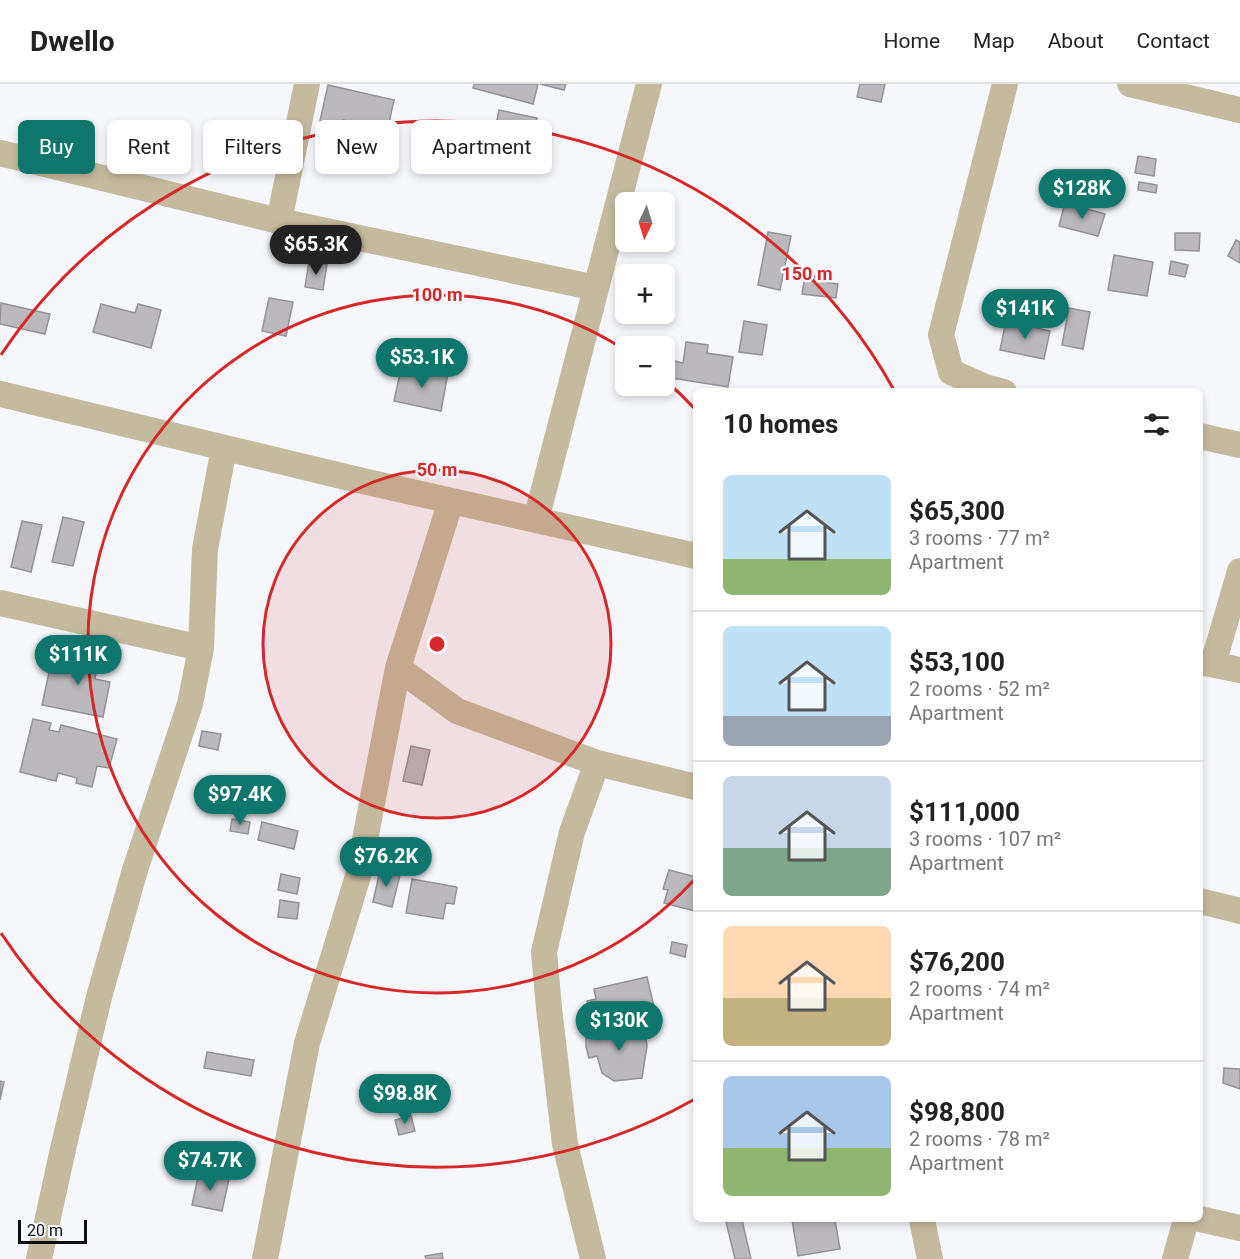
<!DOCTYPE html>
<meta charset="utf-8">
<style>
:root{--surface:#fff;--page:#f2f2f2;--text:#222;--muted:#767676;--line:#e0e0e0;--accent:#0f766e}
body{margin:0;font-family:Roboto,sans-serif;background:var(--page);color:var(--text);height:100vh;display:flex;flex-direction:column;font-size:22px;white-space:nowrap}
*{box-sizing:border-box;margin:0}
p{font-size:20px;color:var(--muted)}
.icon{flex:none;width:33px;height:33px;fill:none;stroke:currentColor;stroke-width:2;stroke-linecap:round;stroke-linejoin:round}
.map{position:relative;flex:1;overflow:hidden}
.panel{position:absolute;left:693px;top:304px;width:510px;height:834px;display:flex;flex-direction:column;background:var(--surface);border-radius:9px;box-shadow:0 3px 9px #0003}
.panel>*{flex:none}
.top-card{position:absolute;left:18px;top:36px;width:570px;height:54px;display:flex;gap:12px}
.needle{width:39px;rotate:184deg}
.fabs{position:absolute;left:615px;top:108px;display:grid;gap:12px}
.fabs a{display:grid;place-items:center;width:60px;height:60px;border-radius:9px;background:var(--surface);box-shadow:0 3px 9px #0003;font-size:30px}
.scale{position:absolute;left:18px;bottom:15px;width:69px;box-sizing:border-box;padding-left:6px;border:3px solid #0d0e0f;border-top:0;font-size:16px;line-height:21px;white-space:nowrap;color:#0d0e0f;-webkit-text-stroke:4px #f5f7fb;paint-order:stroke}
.price{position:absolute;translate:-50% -51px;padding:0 14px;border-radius:21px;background:var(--accent);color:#fff;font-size:20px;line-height:39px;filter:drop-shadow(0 2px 3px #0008)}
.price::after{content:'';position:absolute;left:50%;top:36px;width:18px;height:14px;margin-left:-9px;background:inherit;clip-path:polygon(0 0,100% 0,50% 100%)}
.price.selected{background:#222;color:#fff}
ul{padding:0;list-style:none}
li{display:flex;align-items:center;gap:18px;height:150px;padding:0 30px}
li+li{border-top:2px solid var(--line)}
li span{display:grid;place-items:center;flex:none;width:168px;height:120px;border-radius:9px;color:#555}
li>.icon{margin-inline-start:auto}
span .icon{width:72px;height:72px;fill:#fffc;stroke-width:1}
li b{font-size:26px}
h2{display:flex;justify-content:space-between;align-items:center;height:72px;padding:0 30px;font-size:26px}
.tag{padding:0 21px;border-radius:9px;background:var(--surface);box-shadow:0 3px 9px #0003;font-size:21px;line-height:54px}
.tag.selected{background:var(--accent);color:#fff}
header{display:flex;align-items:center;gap:36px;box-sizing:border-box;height:84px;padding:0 30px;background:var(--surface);border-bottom:2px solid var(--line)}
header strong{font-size:28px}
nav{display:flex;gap:33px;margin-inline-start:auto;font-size:21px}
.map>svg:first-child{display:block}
.building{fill:#bbb9bd;stroke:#939296;stroke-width:1.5}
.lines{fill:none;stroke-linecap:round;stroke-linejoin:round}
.street{stroke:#c4ba9e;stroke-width:26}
.ring{fill:none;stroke:#d62828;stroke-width:3}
.centre{fill:#d62828;stroke:#f5f7fb;stroke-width:3}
.ring-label{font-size:18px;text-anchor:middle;font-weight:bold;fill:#d62828;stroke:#f5f7fb;stroke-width:5;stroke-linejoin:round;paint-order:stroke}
</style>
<header>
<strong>Dwello</strong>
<nav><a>Home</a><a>Map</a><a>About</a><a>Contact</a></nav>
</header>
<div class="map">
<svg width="1240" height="1175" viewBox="0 0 1240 1175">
<rect width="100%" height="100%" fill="#f5f7fb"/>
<path class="building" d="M474 0H538L533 20 473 4Z
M540 0H566L564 6Z
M860 0H885L881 18 857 13Z
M328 1 394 16 386 53 359 47 361 40 343 36 341 42 320 37Z
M499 26 537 34 530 70 492 62Z
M1138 72 1156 75 1154 92 1135 89Z
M1139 98 1157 101 1156 109 1138 106Z
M1065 119 1105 130 1098 152 1059 142Z
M768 148 791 152 780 206 758 201Z
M1175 149H1200L1199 167 1175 166Z
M1236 156 1240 158V179L1228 172Z
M1114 171 1153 178 1147 212 1108 206Z
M309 177 327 180 323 206 305 203Z
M1171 177 1188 181 1185 193 1169 190Z
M805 191 825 193 824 198 838 200 836 214 802 210Z
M269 214 293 218 286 252 262 247Z
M1 219 50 230 45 250 0 240Z
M101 220 135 229 138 220 161 226 151 264 93 248Z
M1069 224 1090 228 1083 265 1062 261Z
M744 237 767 241 762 271 739 268Z
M1006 237 1050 247 1044 275 1000 266Z
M686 258 708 261 707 269 733 273 728 303 672 294 674 277 683 279Z
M421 284 448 289 441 327 394 317 401 285 420 289Z
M63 433 84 438 73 482 52 478Z
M22 437 42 441 31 488 11 483Z
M79 568 107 573 105 585 96 589 95 595 110 598 103 633 42 621 51 579 74 583 72 592 74 593Z
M33 635 51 639 49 646 59 648 61 641 117 655 109 684 97 682 92 703 76 699 77 694 58 689 56 697 20 688Z
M202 647 221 650 218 666 199 662Z
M411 662 430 666 422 701 403 697Z
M232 735 250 738 248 750 230 747Z
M262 738 298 747 294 765 258 756Z
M380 786 400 791 392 823 373 818Z
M669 786 696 793 695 827 664 819 668 806 663 805Z
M281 790 300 794 297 810 278 806Z
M412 795 457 803 454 820 446 819 443 835 406 829Z
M280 816 299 819 297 835 278 833Z
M672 858 687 861 685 873 670 869Z
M647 893 655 927 593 941 587 917 596 915 594 905Z
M644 941 647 962 642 994 614 997 602 989 597 972 589 974 586 963V953L593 947Z
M207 968 254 976 251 992 204 984Z
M1224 984 1240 985V1005L1223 999Z
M0 997 4 998 0 1016Z
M411 1032 415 1047 399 1051 395 1036Z
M199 1089 229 1095 222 1127 192 1121Z
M738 1136H742L751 1175H735L726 1138Z
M792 1136H835L840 1165 798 1172Z
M442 1169 443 1175H426L425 1172Z"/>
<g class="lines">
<path class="street" d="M1130 0 1240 26
M0 69 279 137 596 204
M279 137 307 0
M1004 308 985 303 951 288 941 251 1005 0
M0 310 354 395 696 472
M1200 352 1240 361
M536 436 649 0
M0 519 201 564
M1200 578 1240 586
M1213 580 1240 487
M398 584 457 627 597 679 696 703
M1200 817 1240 827
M1200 1135 1240 1144
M922 1136 930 1175
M39 1175 63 1065 99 913 135 786 190 620 201 564 205 465 224 364
M265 1175 307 959 358 792 398 584 451 417
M593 1175 565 1060 549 924 544 868 572 748 597 679
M1175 1175 1186 1136"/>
</g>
<circle cx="437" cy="560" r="174" fill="#d62828" fill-opacity=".12"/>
<g class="ring">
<circle cx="437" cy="560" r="174"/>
<path d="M694 796A349 349 0 1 1 625 266M666 297A349 349 0 0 1 694 324"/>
<path d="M695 1015A523 523 0 0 1 1 849M1 271A523 523 0 0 1 894 306"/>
</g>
<circle cx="437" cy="560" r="9" class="centre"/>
<g class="ring-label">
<text x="807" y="196">150 m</text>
<text x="437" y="217">100 m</text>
<text x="437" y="392">50 m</text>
</g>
</svg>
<div class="fabs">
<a><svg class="needle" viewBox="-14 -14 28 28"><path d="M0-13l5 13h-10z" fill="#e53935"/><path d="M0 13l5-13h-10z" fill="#767676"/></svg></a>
<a>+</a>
<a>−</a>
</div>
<div class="scale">20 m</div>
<b class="price" style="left:1082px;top:136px">$128K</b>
<b class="price selected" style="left:316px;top:192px">$65.3K</b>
<b class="price" style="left:1025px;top:256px">$141K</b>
<b class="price" style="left:422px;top:305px">$53.1K</b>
<b class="price" style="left:78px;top:602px">$111K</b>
<b class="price" style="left:240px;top:742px">$97.4K</b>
<b class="price" style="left:386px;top:804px">$76.2K</b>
<b class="price" style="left:619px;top:968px">$130K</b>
<b class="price" style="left:405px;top:1041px">$98.8K</b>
<b class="price" style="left:210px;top:1108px">$74.7K</b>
<div class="top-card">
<a class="tag selected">Buy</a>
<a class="tag">Rent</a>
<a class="tag">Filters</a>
<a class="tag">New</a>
<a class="tag">Apartment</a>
</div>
<section class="panel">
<h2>10 homes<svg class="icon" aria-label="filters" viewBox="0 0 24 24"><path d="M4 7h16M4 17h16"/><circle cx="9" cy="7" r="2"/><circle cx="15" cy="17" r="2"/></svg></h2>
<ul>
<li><span style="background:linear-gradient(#bfe0f5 70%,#8fb573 0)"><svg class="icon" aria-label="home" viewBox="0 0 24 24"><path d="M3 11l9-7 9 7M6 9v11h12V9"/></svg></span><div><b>$65,300</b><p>3 rooms · 77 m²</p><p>Apartment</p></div></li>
<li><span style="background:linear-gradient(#bfe0f5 75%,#9aa5b1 0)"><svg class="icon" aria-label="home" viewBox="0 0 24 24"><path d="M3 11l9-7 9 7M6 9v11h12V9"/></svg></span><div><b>$53,100</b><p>2 rooms · 52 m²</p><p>Apartment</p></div></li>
<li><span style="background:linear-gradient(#c9d6e8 60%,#7fa58c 0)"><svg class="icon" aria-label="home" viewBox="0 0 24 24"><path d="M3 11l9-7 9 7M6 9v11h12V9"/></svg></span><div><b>$111,000</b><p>3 rooms · 107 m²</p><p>Apartment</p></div></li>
<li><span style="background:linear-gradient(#ffd9b3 60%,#c2b280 0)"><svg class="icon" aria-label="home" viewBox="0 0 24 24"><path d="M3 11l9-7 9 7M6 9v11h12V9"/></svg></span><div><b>$76,200</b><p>2 rooms · 74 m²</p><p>Apartment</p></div></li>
<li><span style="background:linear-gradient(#a9c7e8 60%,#8fb573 0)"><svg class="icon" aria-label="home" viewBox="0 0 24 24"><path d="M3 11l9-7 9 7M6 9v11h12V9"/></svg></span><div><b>$98,800</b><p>2 rooms · 78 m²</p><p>Apartment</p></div></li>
</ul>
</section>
</div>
